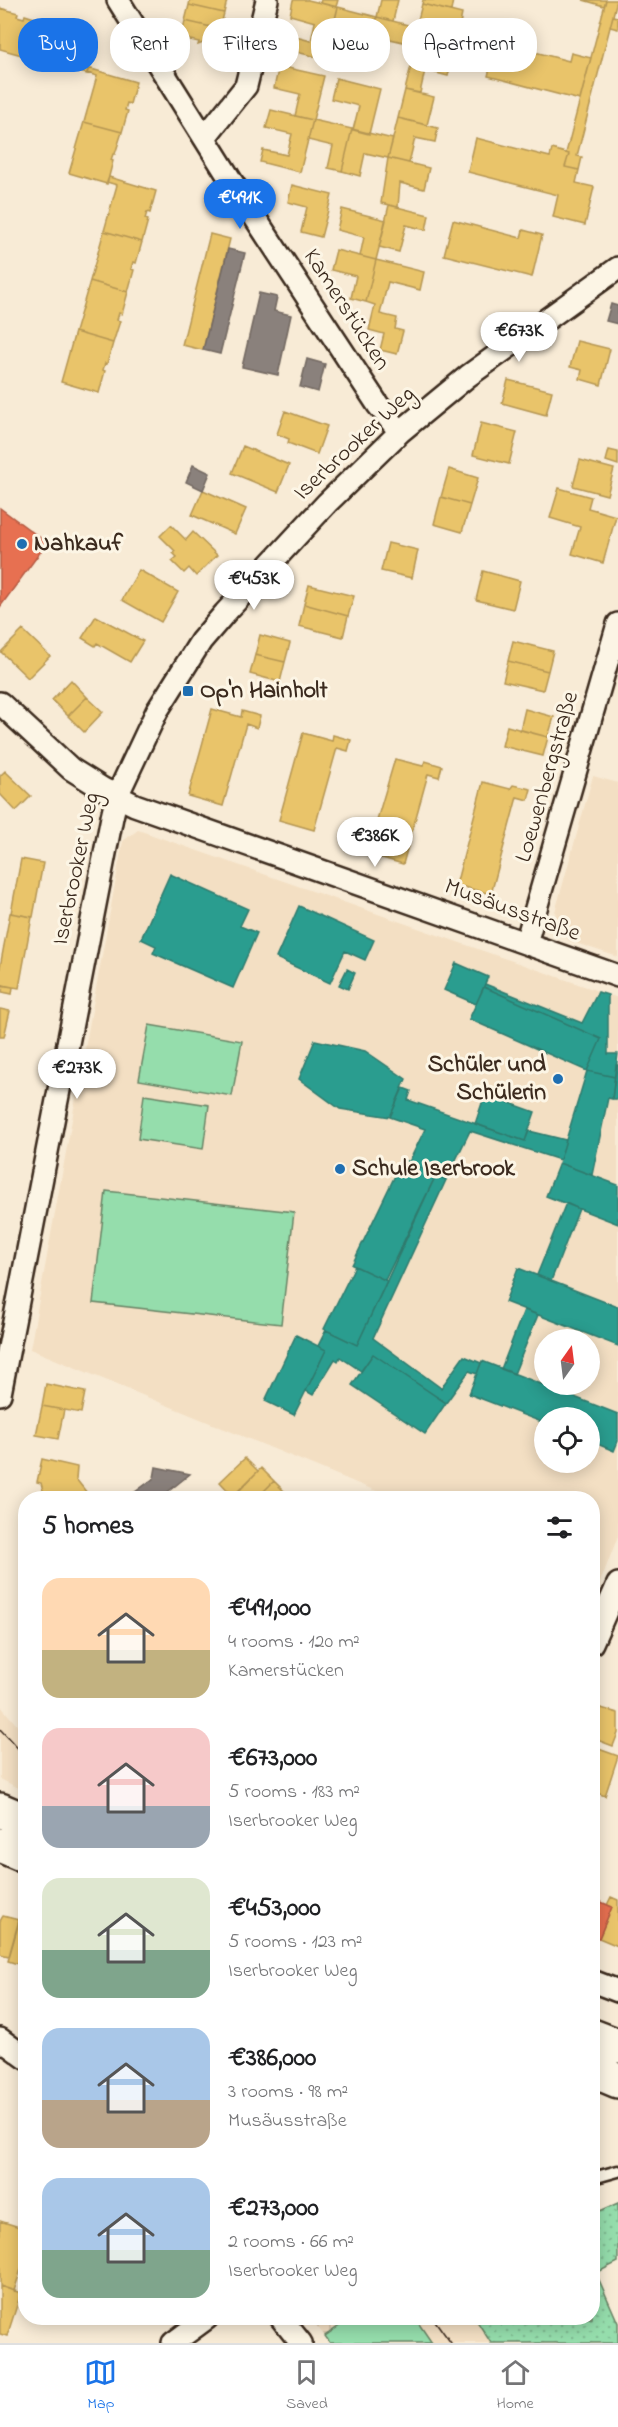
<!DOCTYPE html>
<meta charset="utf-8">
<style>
:root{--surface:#fff;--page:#f2f2f2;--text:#202124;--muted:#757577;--line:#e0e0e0;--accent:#1a73e8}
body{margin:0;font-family:"Indie Flower",sans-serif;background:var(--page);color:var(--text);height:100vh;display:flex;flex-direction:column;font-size:22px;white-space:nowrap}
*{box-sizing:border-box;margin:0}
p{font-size:20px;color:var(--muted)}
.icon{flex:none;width:33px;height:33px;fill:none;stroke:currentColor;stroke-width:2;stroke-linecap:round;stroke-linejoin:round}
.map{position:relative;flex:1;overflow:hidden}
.details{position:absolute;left:18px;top:1491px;width:582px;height:834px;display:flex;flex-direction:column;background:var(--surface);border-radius:24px;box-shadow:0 3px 15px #0003}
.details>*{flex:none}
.top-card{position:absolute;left:18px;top:18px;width:582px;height:54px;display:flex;gap:12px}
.needle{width:39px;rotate:14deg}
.tools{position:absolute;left:534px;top:1329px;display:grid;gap:12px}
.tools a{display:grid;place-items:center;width:66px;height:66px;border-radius:50%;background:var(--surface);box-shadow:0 3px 15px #0003;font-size:30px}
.price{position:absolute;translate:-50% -51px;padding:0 14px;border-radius:21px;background:#fff;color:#222;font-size:20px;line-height:39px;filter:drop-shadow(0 2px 3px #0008)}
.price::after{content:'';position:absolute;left:50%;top:36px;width:18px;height:14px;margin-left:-9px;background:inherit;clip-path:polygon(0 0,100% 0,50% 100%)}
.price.current{background:var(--accent);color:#fff}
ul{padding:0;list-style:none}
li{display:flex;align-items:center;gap:18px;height:150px;padding:0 24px}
li span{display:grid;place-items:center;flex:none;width:168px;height:120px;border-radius:18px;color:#555}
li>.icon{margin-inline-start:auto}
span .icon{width:72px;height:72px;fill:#fffc;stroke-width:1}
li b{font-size:26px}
h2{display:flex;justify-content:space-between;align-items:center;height:72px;padding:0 24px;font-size:26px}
.chip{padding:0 21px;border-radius:24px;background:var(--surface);box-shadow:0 3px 15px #0003;font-size:21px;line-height:54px}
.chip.current{background:var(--accent);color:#fff}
.tabs{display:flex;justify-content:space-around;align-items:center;height:84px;border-top:2px solid var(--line);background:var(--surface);font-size:16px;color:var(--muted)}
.tabs a{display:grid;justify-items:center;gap:3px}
.tabs .current{color:var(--accent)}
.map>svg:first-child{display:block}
.built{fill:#f3dfc3;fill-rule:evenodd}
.industrial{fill:url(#industrial-grid)}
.grass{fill:url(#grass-dots);stroke:#688465;stroke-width:1.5}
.pitch{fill:#95ddac;stroke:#688465;stroke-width:1.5}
.homes{fill:#e9c46a;stroke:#b59653;stroke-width:1.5}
.shops{fill:#e76f51;stroke:#b35a42;stroke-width:1.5}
.schools{fill:#2a9d8f;stroke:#2f7a6d;stroke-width:1.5}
.industry{fill:#8a817c;stroke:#726760;stroke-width:1.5}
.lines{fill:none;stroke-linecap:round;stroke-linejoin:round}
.lane-casing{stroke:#3b2a1e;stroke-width:15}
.street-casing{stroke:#3b2a1e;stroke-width:26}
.primary-casing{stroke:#3b2a1e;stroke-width:38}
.lane{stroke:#fcf5e5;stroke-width:10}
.street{stroke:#fcf5e5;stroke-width:21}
.primary{stroke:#fcf5e5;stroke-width:33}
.tram{stroke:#3b2a1e;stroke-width:1.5}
.poi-dot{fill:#1f6fb2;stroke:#fcf5e5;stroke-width:2}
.labels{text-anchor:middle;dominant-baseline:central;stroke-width:6;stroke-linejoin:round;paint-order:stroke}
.street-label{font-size:24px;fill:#3b2a1e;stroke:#fcf5e5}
.poi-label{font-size:24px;font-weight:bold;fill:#3b2a1e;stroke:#fcf5e5;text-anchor:start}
</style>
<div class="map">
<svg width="618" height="2343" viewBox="0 0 618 2343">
<defs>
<pattern id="industrial-grid" width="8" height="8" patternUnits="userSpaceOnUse" patternTransform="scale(1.5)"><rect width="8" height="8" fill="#f3dfc3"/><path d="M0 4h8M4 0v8" fill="none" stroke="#d1c0a7"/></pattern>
<pattern id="grass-dots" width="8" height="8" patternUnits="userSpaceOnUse" patternTransform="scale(1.5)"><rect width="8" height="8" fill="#95ddac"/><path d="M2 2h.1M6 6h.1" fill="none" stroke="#81be94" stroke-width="1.8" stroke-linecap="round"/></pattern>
</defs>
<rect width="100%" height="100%" fill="#f8ebd6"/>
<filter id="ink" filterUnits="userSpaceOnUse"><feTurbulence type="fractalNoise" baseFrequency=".0167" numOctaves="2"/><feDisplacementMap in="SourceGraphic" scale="12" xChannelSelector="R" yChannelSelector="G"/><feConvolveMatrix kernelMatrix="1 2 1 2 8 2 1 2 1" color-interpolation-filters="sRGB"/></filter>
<g filter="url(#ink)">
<path class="built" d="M593 776 618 783V957L570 941 561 932 555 912Z
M138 830 618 998V1536L600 1583 593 1580 592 1498H393L30 1349 123 841ZM544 1340H590V1384H544ZM544 1418H590V1462H544Z
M0 1705 25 1735V1791L0 1779Z
M415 2318H475L491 2343H432Z"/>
<path class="industrial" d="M310 2318H351L325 2336Z"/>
<path class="grass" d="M618 2203V2262L596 2273 618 2323V2343H491L475 2318H592L593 2214Z"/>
<path class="pitch" d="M149 1025 242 1041 232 1096 139 1080Z
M144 1095 209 1105 203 1149 138 1139Z
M106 1191 294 1212 281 1324 93 1303Z
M351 2318H415L432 2343H330L325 2336Z"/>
<path class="homes" d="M190 0H227L224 13 189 5Z
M293 0H308L338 7 325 59 284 49 288 35 311 41 315 22 290 15Z
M321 0H338L336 7 320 3Z
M381 0H398L393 21 377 17Z
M423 0H453L451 11 422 4Z
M583 0H606L604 6Z
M606 0H617L577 156 582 157 579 170 565 167 569 154 566 153Z
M422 4 462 14 459 29 440 24 433 50 412 44Z
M189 5 224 13 220 29 185 21Z
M338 7 377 17 367 58 352 54 357 33 333 28Z
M0 8 18 13 17 16 24 18 25 15 47 22 36 59 0 49Z
M613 16 618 17V29L610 27Z
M377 17 416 27 412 44 390 39 384 62 367 58Z
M185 21 220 29 217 46 203 43 198 45 199 42 181 38Z
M47 22 69 28 68 31 75 33V30L98 36 87 74 36 59Z
M497 42 569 61 571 53 591 58 580 100 488 76Z
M416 46 453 55 448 76 425 70 420 93 405 90Z
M279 66 324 76 313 120 295 116 300 94 274 88Z
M88 68 136 82 130 104 127 103 125 110 128 111 122 132 84 122 97 76 87 73Z
M336 78 380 89 369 134 353 130 359 106 331 99Z
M405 90 434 97 427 125 398 118Z
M271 110 313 120 300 172 260 162 263 150 287 155 292 134 266 128Z
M398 118 438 128 435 142 415 138 409 163 388 158Z
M313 120 352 129 342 171 328 168 333 146 308 140Z
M84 122 122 132 115 154H113L111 160 113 161 107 184 69 173Z
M352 129 393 139 388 158 365 153 360 176 342 171Z
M476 138 550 157 552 149 569 154 565 167 579 170 576 183 594 187 585 225 553 217 558 195 468 172Z
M388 158 429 168 424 189 400 183 398 207 381 203Z
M109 177 156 191 150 213 147 212 145 219 148 220 142 242 104 231 117 185 107 182Z
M292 185 332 195 321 237 301 232 307 207 288 202Z
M389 205 429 215 426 230 406 225 399 252 379 247Z
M342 209 386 220 376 260 360 256 364 237 337 230Z
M453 220 521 238 523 230 542 235 532 277 444 255Z
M104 231 142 242 136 263 133 262 131 269 134 270 128 292 90 281Z
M210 234 230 239 203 350 182 345Z
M336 250 376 260 366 302 351 298 356 276 331 270Z
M376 260 424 272 420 290 388 282 380 314 397 318 395 329 403 331 397 354 380 350 384 334 369 330 375 305 366 302Z
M90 281 128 292 122 314 119 313 117 320 120 321 113 343 75 332Z
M75 332 113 343 107 364 105 363 103 370 105 371 99 393 61 382Z
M577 341 610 349 601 385 580 379 582 370 570 367Z
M508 380 552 391 546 415 502 403Z
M285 411 327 426 317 454 288 443 289 439 277 434Z
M481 423 517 432 509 464 473 455Z
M243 446 289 465 278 492 232 473Z
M609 450 618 452V465L606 461Z
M580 460 614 469 607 495 573 486Z
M449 469 478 478 470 505 441 497Z
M559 488 591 497 588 508 616 516 603 563 572 554 580 527 550 518Z
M203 490 246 509 235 534 192 515Z
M441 497 470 505 462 532 434 524Z
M171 525 186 540 193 532 217 555 196 576 189 568 184 573 172 561 177 557 173 553 175 551 160 536Z
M388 543 418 550 412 578 381 571Z
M139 570 178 592 161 622 122 600Z
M483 571 520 581 513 609 476 600Z
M309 585 354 596 348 616 304 604Z
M304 604 348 616 343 637 299 626Z
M96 616 143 641 130 662 97 643 95 646 82 638Z
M23 630 50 656 28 678 1 652Z
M260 635 290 643 285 662 255 655Z
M513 641 553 651 548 671 508 661Z
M255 655 285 662 280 682 250 674Z
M508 661 548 671 543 690 503 681Z
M71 680 87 697 68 716 52 700Z
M87 697 103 712 84 732 68 716Z
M212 709 241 717 242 711 260 716 257 728 246 724 223 806 188 796Z
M525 709 554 717 548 737 520 730Z
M507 726 548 737 543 756 502 746Z
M303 733 332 741 333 735 351 740 348 751 337 748 314 830 279 820Z
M395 759 423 766 425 761 442 766 439 777 428 774 403 864 368 854V850Z
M5 771 31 796 16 811 0 794V776Z
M483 782 510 789 513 785 531 789 528 800 517 797 491 894 456 885Z
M21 859 43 863 33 917 11 913Z
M10 913 32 917 19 988 0 985V967Z
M3 985 13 987 12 994 2 992Z
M0 1009 10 1011 4 1037H0Z
M46 1384 85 1392 81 1413 42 1406Z
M42 1406 64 1410 58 1439 36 1435Z
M245 1458 258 1471 233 1496 220 1482Z
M42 1459 77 1467 76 1479 91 1498H45L41 1483 37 1482Z
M261 1468 274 1481 257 1498H242L237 1493Z
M274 1481 287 1494 283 1498H257Z
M601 1708 618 1713V1733L613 1746 592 1738Z
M596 1748 618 1756 605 1796 592 1791V1758Z
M611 1897 618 1900V1946L599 1938 612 1907 607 1905Z
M3 1916 19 1920 9 1956 0 1954V1921Z
M19 1922 26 1924 24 1966 8 1961Z
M0 2221 26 2229V2254L14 2291 0 2286Z
M0 2286 21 2293 7 2336 0 2334Z"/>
<path class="shops" d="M0 508 47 543 0 607Z
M599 1901 612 1907 599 1938 592 1936V1916Z"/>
<path class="schools" d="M170 874 248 909 240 926 257 933 233 988 153 953 156 946 141 939Z
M299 906 374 940 365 960 345 951 330 983 276 958Z
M456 963 488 977 476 1004 444 990Z
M347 969 355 973 348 989 339 985Z
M485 984 582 1023 598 992 608 995V1054H618L615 1077 587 1071 601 1039 484 987Z
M484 987 601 1039 587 1071 469 1019Z
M315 1040 365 1051 406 1079 390 1117 340 1109 299 1079Z
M616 1065H618V1099H612Z
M587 1071 615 1077 612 1099 608 1098 592 1175 559 1163Z
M403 1088 411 1091 408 1100 525 1141 529 1131 566 1140 560 1160 470 1131 446 1180 409 1162 425 1129 390 1117Z
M485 1094 535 1112 525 1141 475 1124Z
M403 1159 436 1175 385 1280 352 1265Z
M559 1163 618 1185V1224L546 1196Z
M436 1175 446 1180 373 1338 441 1388 464 1356 481 1363 477 1374 469 1371 446 1403 373 1354 361 1371 340 1357 338 1361 335 1359 313 1395 306 1391 326 1350 318 1346 326 1330 357 1345Z
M566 1203 579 1209 551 1281 537 1275Z
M355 1266 387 1281 357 1345 324 1329Z
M518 1268 618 1307V1346L505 1302Z
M524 1310 538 1315 514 1374 501 1369Z
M296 1335 326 1350 294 1415 265 1401Z
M373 1354 446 1403 425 1434 352 1385Z
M482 1361 618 1414V1441L614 1451 590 1441V1418H544V1423L469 1394Z"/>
<path class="industry" d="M228 249 245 253 220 354 203 350Z
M259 293 277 297 274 311 291 315 278 375 242 367Z
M611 304 618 306V324L606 321Z
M307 359 325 364 318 392 300 387Z
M193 465 210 473 203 490 186 482Z
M156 1467 190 1474 160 1498H127L154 1478Z"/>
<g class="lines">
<g class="lane-casing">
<path id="lane" d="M592 2175 600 2176 618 2171"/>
</g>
<g class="street-casing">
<path id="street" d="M118 0 242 198 378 405 400 432
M206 136 246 86 267 0
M0 703 71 769 103 789 135 805 618 976
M526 943 618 624
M0 1394 112 817 117 796 157 711 201 641 225 613 327 503 400 432 468 376 618 268
M592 1643 618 1584
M592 1981 618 1991
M0 2039 26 2058
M281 2318 301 2343
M173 2343 207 2318"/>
</g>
<g class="primary-casing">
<path id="primary" d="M0 1810 26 1821
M0 1845 26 1856
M592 2036 618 2046
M592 2070 618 2081"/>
</g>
<use href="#lane" class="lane"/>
<use href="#street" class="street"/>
<use href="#primary" class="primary"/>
<path class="tram" d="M0 1729 26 1757
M433 2318 451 2343"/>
</g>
</g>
<g class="poi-dot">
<circle cx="22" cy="544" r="6"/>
<rect x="182" y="685" width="12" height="12" rx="3"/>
<circle cx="558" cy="1079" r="6"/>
<circle cx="340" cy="1169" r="6"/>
</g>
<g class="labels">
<g class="street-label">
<text transform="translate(346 310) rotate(57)">Kamerstücken</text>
<text transform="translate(355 444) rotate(-43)">Iserbrooker Weg</text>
<text transform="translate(548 777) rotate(-74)">Loewenbergstraße</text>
<text transform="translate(77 869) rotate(-78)">Iserbrooker Weg</text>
<text transform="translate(512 911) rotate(20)">Musäusstraße</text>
</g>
<g class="poi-label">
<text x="34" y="544">Nahkauf</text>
<text x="200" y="691">Op'n Hainholt</text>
<text x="546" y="1065" text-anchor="end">Schüler und<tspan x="546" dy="28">Schülerin</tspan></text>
<text x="352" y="1169">Schule Iserbrook</text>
</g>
</g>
</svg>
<div class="tools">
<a><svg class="needle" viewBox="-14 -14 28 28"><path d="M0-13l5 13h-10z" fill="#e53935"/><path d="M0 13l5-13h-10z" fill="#757577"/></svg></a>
<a><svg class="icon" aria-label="locate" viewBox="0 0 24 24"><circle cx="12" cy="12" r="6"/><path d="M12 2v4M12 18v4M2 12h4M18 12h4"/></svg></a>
</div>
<b class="price current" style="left:240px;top:230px">€491K</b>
<b class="price" style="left:519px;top:363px">€673K</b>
<b class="price" style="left:254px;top:611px">€453K</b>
<b class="price" style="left:375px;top:868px">€386K</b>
<b class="price" style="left:77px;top:1100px">€273K</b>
<div class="top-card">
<a class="chip current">Buy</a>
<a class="chip">Rent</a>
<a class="chip">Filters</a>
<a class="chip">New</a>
<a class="chip">Apartment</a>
</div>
<section class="details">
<h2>5 homes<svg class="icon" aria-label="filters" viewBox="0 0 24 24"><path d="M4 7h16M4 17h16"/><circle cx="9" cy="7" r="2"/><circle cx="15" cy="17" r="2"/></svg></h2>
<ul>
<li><span style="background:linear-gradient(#ffd9b3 60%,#c2b280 0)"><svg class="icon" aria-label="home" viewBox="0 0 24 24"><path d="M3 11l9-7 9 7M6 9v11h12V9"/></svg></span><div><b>€491,000</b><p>4 rooms · 120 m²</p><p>Kamerstücken</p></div></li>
<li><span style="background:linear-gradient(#f6c9c9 65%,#9aa5b1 0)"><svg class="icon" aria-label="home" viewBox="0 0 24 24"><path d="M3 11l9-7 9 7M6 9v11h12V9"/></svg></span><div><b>€673,000</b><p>5 rooms · 183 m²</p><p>Iserbrooker Weg</p></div></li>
<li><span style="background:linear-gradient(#dfe7d0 60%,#7fa58c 0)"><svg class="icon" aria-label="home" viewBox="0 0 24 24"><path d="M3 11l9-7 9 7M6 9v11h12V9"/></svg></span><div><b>€453,000</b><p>5 rooms · 123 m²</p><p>Iserbrooker Weg</p></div></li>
<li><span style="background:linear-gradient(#a9c7e8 60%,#b9a48a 0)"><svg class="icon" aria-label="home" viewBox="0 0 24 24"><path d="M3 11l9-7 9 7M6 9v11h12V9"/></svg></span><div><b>€386,000</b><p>3 rooms · 98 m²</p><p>Musäusstraße</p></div></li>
<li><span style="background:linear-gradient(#a9c7e8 60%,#7fa58c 0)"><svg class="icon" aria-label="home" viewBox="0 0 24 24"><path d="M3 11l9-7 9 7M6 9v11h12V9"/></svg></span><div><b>€273,000</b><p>2 rooms · 66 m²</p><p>Iserbrooker Weg</p></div></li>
</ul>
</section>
</div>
<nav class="tabs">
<a class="current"><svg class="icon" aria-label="map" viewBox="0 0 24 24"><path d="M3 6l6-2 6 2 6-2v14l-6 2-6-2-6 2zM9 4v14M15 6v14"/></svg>Map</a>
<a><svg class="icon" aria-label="saved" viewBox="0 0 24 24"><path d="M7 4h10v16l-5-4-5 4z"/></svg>Saved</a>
<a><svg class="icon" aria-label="home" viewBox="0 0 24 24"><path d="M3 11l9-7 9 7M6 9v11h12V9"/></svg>Home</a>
</nav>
